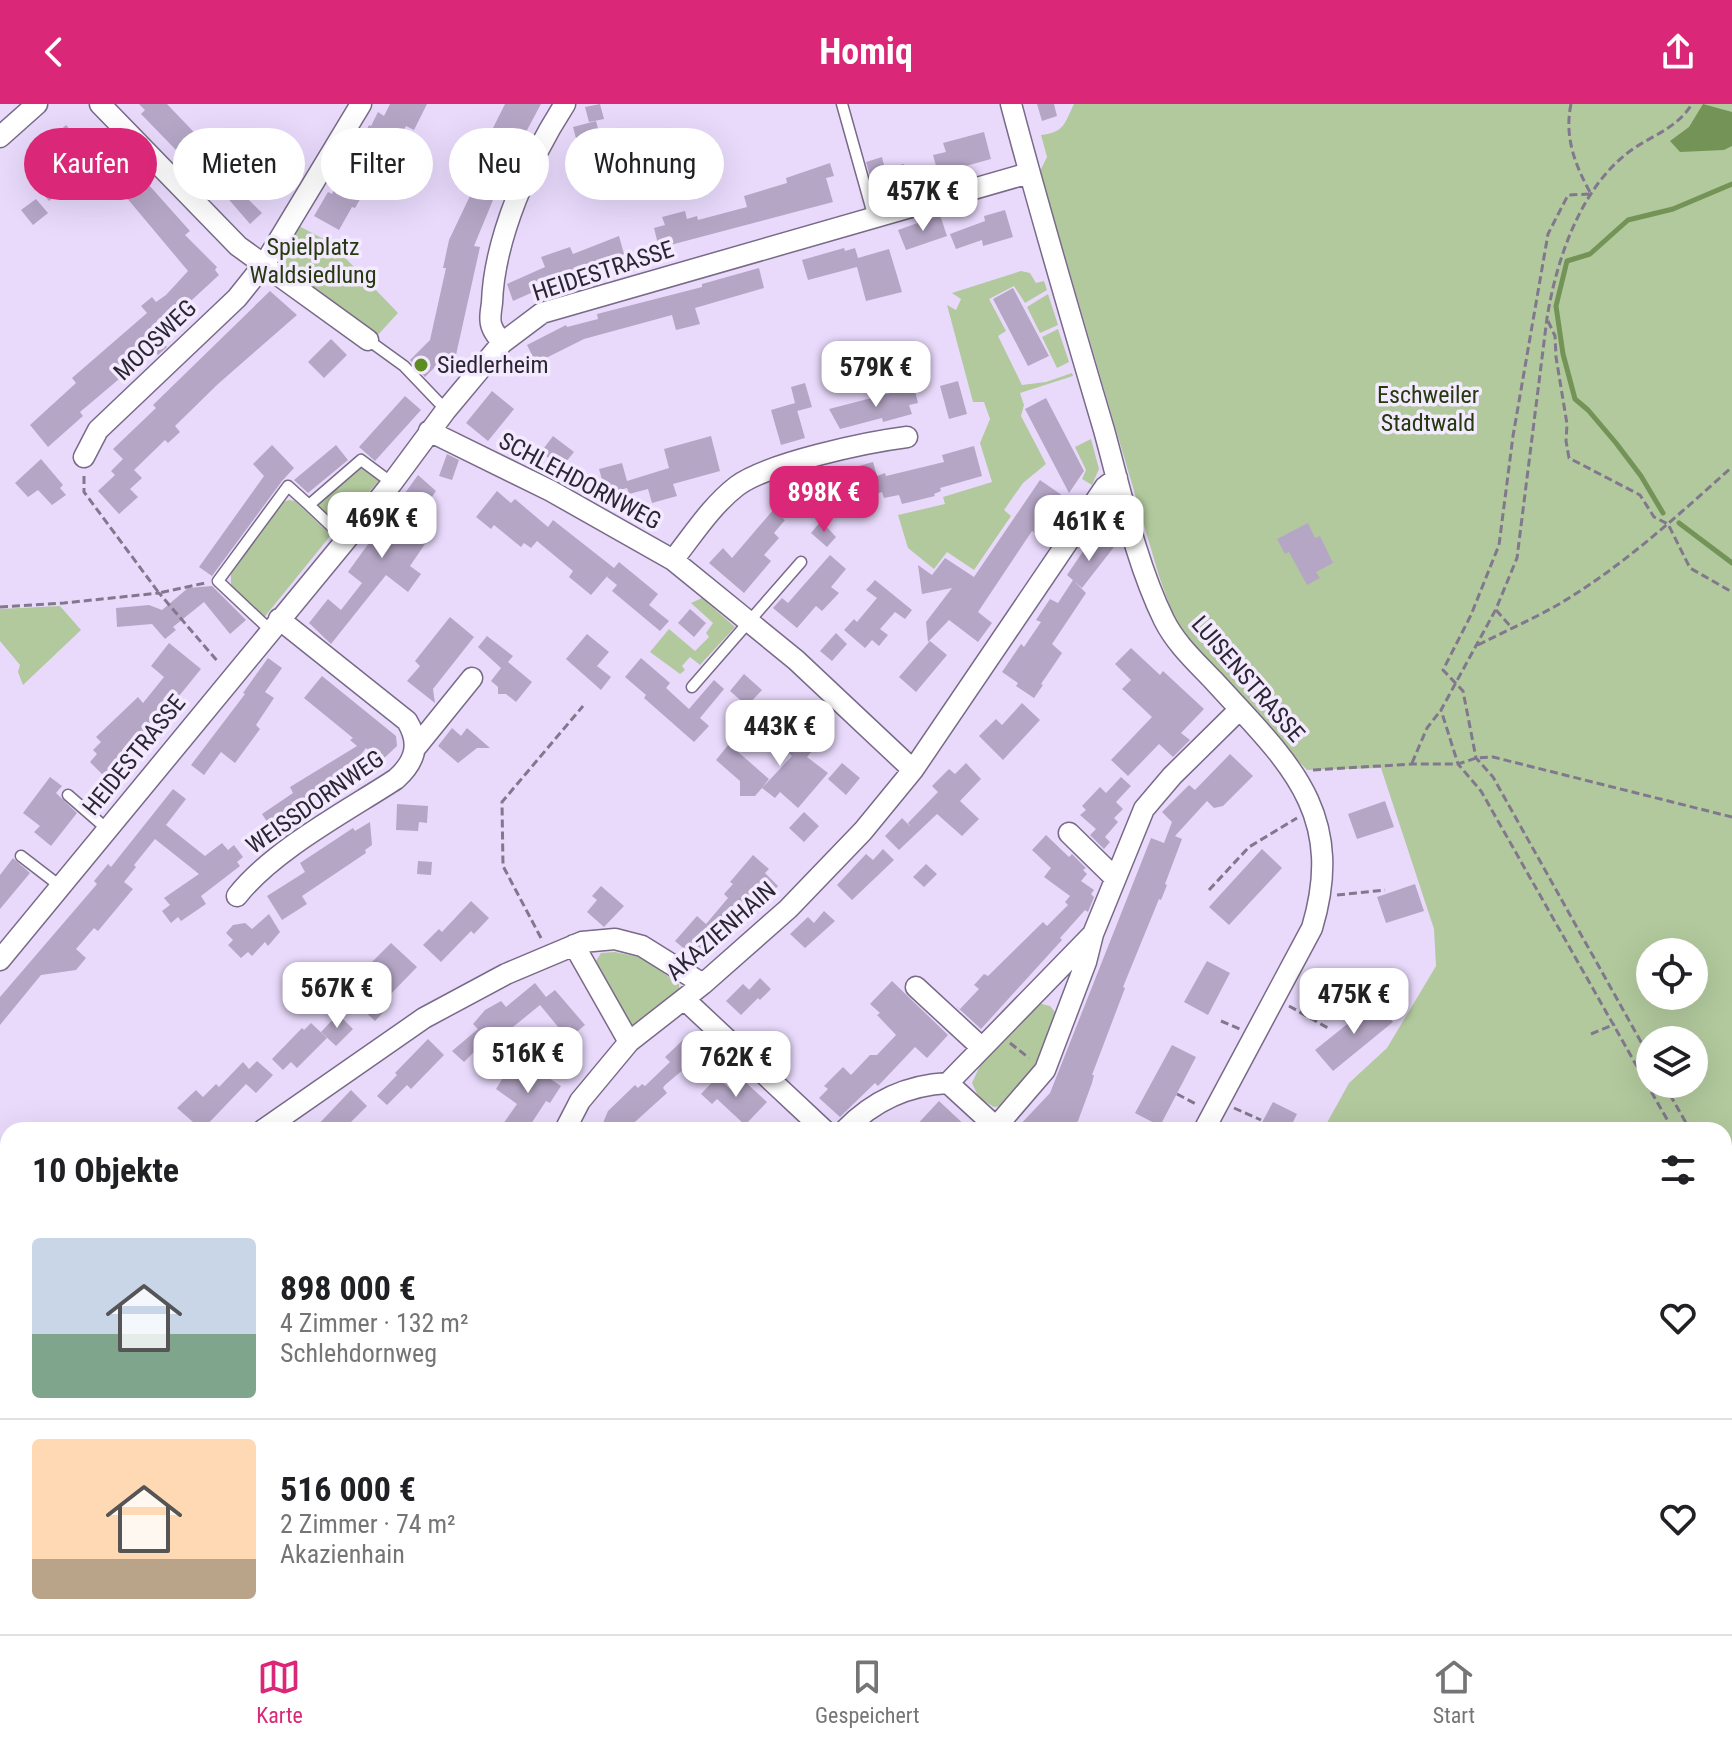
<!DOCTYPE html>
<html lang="de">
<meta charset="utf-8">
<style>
:root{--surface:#fff;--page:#f6f6f6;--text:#202124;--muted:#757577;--line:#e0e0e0;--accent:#db2777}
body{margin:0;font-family:"Roboto Condensed",sans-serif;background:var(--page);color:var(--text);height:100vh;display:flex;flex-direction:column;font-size:30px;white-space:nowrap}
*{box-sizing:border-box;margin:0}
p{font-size:26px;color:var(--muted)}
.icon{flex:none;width:44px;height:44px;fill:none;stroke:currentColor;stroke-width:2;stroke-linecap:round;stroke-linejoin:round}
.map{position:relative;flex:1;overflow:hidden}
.drawer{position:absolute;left:0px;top:1018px;width:1732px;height:512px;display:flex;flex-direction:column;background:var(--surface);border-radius:24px 24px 0 0;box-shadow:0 8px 32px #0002}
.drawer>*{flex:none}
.banner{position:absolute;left:24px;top:24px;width:800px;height:72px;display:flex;gap:16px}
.controls{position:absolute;left:1636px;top:834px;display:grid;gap:16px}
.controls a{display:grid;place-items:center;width:72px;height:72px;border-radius:50%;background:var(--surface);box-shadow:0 8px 32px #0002;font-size:40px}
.price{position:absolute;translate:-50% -68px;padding:0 18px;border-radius:16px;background:#fff;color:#222;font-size:26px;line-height:52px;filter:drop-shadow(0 2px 4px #0008)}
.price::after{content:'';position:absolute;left:50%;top:48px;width:24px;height:18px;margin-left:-12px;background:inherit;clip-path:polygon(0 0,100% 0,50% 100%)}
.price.on{background:var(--accent);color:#fff}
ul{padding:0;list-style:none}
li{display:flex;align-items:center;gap:24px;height:200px;padding:0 32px}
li+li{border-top:2px solid var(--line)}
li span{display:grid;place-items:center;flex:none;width:224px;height:160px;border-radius:8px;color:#555}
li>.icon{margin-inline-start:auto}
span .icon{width:96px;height:96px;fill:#fffc;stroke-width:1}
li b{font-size:34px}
h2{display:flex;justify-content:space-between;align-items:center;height:96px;padding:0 32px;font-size:34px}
.chip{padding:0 28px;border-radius:36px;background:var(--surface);box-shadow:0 8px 32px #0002;font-size:28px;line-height:72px}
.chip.on{background:var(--accent);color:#fff}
header{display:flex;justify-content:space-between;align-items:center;height:104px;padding:0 32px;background:var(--accent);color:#fff;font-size:36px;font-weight:700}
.tabs{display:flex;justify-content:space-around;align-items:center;height:112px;border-top:2px solid var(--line);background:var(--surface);font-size:22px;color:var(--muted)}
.tabs a{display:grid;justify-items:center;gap:4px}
.tabs .on{color:var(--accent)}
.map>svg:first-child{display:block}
.built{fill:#e0cef6}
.green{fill:#b2c99d;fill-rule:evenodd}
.water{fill:#749357}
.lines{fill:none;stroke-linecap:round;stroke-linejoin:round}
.stream{stroke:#749357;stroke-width:5}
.building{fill:#b5a6c6}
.service-casing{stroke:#786a88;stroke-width:13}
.minor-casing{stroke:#786a88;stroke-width:23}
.path{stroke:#82788e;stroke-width:3;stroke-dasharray:8 4;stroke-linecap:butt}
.service{stroke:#fff;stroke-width:10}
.minor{stroke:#fff;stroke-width:20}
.poi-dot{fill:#5d8c20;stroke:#f3eaff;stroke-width:3}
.labels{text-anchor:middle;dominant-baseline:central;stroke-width:7;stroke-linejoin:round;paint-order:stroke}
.park-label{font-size:24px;fill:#263a0e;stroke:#f3eaff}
.street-label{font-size:24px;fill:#2c2633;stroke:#f3eaff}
.poi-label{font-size:24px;fill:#2c2633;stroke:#f3eaff;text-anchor:start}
</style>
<header><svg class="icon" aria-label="back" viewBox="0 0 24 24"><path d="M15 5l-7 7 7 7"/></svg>Homiq<svg class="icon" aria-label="share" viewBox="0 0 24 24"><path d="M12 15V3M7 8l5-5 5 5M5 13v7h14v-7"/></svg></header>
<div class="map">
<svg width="1732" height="1530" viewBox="0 0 1732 1530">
<rect width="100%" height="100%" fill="#e9dafc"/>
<path class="built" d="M585 1522H797L801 1529 584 1530Z"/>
<path class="green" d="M1074 0H1732V1530H1174V1522H1724V1026H1323L1349 979 1387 944 1436 862 1434 825 1381 664 1307 666 1181 533 1159 472 1040 67 1047 53 1041 31C1065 28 1064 20 1074 0ZM1650 848H1694V892H1650ZM1650 936H1694V980H1650Z
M299 122 331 139 398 209 376 233 277 161Z
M1021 167 1030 169 1036 179 1044 177 1047 186 1025 199 1014 182 989 195 1006 227 998 232 1022 281 1046 278 1072 269 1073 272 1020 289 1024 301 1021 312 1046 360 1023 379 1004 406 1011 412 974 466 947 448 934 465 908 444 898 411 945 400 943 393 992 378 980 339 990 315 984 298H973L947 201 956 206 961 195 952 189Z
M1048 190 1058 221 1040 229 1027 203Z
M1058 225 1069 258 1057 264 1042 233Z
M1091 335 1099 365 1092 381 1082 375 1086 366 1075 343Z
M359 363 364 364 379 377 337 423 319 406V395Z
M289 396 295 397 331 431 262 516 231 481V470L283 398Z
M702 494 735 523 700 561 690 553 682 562 685 566 680 570 650 548 669 525 695 547 709 533 706 529 713 519 691 499Z
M60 502 81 526 23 581 18 568 20 561 0 537V505Z
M615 848 643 854 679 880V895L646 922H630L594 860 601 849Z
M1038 899 1050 902 1059 913 1046 952 1008 1001 994 1003 979 994 972 979 983 955Z
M0 1177 8 1192V1522H552L561 1530H0Z"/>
<path class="water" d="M1703 0 1732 8V42L1724 46 1680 48 1670 37 1689 23Z"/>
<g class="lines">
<path class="stream" d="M1663 409 1641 372 1616 339 1588 306 1575 295 1563 250 1556 202 1567 157 1590 150 1628 116 1673 105 1732 80
M1679 419 1732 459
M1724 1381 1732 1359
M1631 1530 1636 1522"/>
</g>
<path class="building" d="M139 0H167L232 68 240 61 254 75 241 88 262 109 250 120 212 76 209 80 141 10 145 6Z
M390 0H427L414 26 406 22 399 36 395 34 355 104 352 103 339 126 314 112 328 88 332 90 350 51 354 44 357 46 369 21 371 22 378 8 384 12Z
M505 0H541L505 67 474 142 480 143 456 251 447 260 443 255 425 273 410 256 430 236 446 164H443L449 136 489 52 481 48Z
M600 0 604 15 589 18 585 3Z
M1037 0H1054L1057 12 1042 17Z
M596 17 602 40 579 46 573 23Z
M66 21 80 37 45 68 31 52Z
M984 28 991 55 955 65 957 75 941 80 933 51 946 48 943 39Z
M882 53 885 65 904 60 909 76 874 86 866 58Z
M830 59 834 72 826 74 833 98 659 144 654 124 665 121 662 113 685 107 687 115 697 112 698 116 747 103 744 92 787 79 786 74Z
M140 71 190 127 185 131 217 163 215 166 219 171 155 230 167 243 158 251 149 242 122 266 125 270 80 308 83 312 48 343 30 321 76 279 72 274 147 209 141 202 152 193 156 198 166 191 188 167 121 87Z
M51 74 61 86 49 97 39 85Z
M36 95 48 109 33 121 21 106Z
M1005 106 1013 133 983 142 982 136 956 145 950 130 985 117 984 112Z
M940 111 947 132 906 146 898 126Z
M619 132 624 150 551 184 549 181 513 197 507 180 545 163 541 153 570 143 573 150Z
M844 144 845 147 855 144 858 154 889 145 902 188 866 197 857 163 808 176 802 156Z
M759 164 764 184 695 204 700 220 676 226 672 211 584 235 536 259 527 241 566 221 567 223 598 215 597 210 702 183V180Z
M1013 184 1049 252 1028 262 993 195Z
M270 187 297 211 218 280 175 322 180 328 168 339 165 336 134 366 142 374 130 385 138 393 119 410 98 387 115 371 111 367 123 355 113 345 156 304 153 301Z
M331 235 347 251 324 274 308 258Z
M958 277 967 310 949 315 940 282Z
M805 279 812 303 797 307 791 283Z
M914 283 918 299 909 301 912 310 883 318 882 314 840 325 829 305Z
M492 287 514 305 488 337 466 319Z
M405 292 421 306 375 357 359 343Z
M1046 294 1084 367 1069 389 1025 305Z
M795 299 805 334 781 341 771 306Z
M553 332 574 348 561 364 541 348Z
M711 332 720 367 673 380 677 392 652 399 648 385 629 390 627 384 606 390 599 365 622 359 627 377 669 364 664 345Z
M272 341 294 364 282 377 212 472 199 463 264 372 253 360Z
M336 341 348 356 308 389 294 376Z
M974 342 982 372 940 384 941 387 934 390 935 392 902 400 899 391 884 394 882 388 850 397 841 367 873 358 877 372 885 369 886 372 944 358 942 351Z
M447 350 459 356 452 376 439 372Z
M41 355 63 381 60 384 66 391 52 401 38 386 28 393 15 379Z
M418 371 436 387 410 425 427 437 410 462 421 470 408 488 386 471 331 540 309 519 328 495 341 506 362 479 348 468Z
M1040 376 1066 394 1038 431 1032 427 978 508 992 519 978 538 949 516 928 538 926 518 952 484 922 490 918 461 932 471 945 454 974 473Z
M497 387 511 399 515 395 548 423 553 416 614 464 619 458 658 490 649 501 669 517 660 527 612 487 617 481 607 473 610 469 591 491 569 473 573 467 537 437 531 444 524 439 521 443 494 421 491 425 476 413Z
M773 406 785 416 774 429 779 434 764 451 771 457 744 489 709 459 723 444 732 454Z
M821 417 836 433 827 443 811 429Z
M1308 419 1315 434 1320 432 1333 459 1316 468 1320 474 1307 481 1289 448 1285 450 1277 435Z
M1102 435 1114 443 1082 484 1067 471 1086 443 1093 447Z
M830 451 846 465 831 483 839 489 822 507 816 502 797 524 773 504 782 494 788 499Z
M875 476 912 506 905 515 895 508 880 525 888 531 879 542 872 536 865 544 844 526 854 515 857 518 877 494 866 486Z
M1073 476 1086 489 1052 540 1062 549 1041 580 1043 581 1034 594 1016 582 1018 579 1002 568 1021 540 1024 543 1041 518 1036 516 1050 495 1058 499Z
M212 482 246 516 230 530 204 498 173 523 176 526 165 535 152 520 117 523 116 504 149 501 162 506 188 484Z
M690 505 706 519 694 533 678 519Z
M450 513 474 533 433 585 435 599 407 577 420 562 415 557Z
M836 529 847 540 832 557 820 547Z
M587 530 609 548 597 562 611 573 601 586 566 555Z
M487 532 513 552 508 558 532 578 516 598 506 590H498V583L491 577 501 564 478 543Z
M930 537 947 551 916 588 899 573Z
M169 539 201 565 148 630 105 673 90 658 97 650 93 646 101 638 96 633 138 593 143 599 164 573 151 562Z
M1131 544 1160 571 1163 567 1204 605 1181 629 1190 636 1173 653 1159 640 1128 672 1111 656 1152 613 1122 585 1131 576 1115 560Z
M268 554 282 564 265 588 274 594 256 621 260 625 235 659 221 648 204 671 191 661 245 590 243 589Z
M641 554 670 579 666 584 689 605 714 576 724 585 700 614 709 622 694 638 644 594 646 591 625 573Z
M744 570 762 586 747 602 730 587Z
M322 572 396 632 397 642 381 657 366 644 350 665 337 673 346 688 297 717 299 719 275 730 262 710 293 689 290 683 357 642 350 636 353 634 304 594Z
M1022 599 1040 616 1003 656 979 632 996 615 1002 621Z
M792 614 820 638 807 653 828 669 798 704 780 688 775 694 762 684 755 692H740V677L716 656 729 640 769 675 762 684 792 652 782 642 786 638 778 630Z
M452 624 461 632 467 624 490 644H477L458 659 438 642Z
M1230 650 1253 672 1223 702 1214 704 1207 697 1175 732 1182 735 1165 780 1167 781 1161 796 1159 795 1123 883 1125 884 1092 971H1094L1092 979 1078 1017 1069 1026H1015L1050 989 1151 734 1164 739 1172 718 1162 708 1189 681 1195 686Z
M842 659 860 674 846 691 828 675Z
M966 659 981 675 960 697 979 715 962 732 937 710 899 746 885 732 902 714 911 723 908 719 938 688 932 682 949 665 955 670Z
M50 673 62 682 56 689 77 709 51 742 34 728 40 722 23 709Z
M1121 673 1131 682 1116 698 1123 705 1114 714 1118 718 1105 733 1110 738 1104 745 1090 731 1096 725 1080 711 1086 706 1082 702 1100 683 1106 689Z
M173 685 186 695 166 721 205 752 222 739 228 746 234 741 243 753 237 758 240 762 201 792 206 800 181 817 178 813 171 819 162 807 170 801 164 794 199 770 155 735 134 761 136 763 124 778 133 785 98 827 94 824 76 845 86 854 76 866 41 871 0 921V893L97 780 94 777 108 760 111 763Z
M1385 697 1394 723 1357 735 1348 710Z
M397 700 428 702 427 719 419 718 418 727 396 726Z
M804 708 819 722 804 738 789 724Z
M370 718 372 741 365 746 366 749 302 792 307 800 282 816 267 792 305 768 300 759 353 724 355 727Z
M1046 731 1069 753 1072 750 1086 764 1083 766 1087 770 1081 777 1094 786 1091 790 1094 793 1088 808 1085 806 1060 834 1062 836 981 925 955 901 960 905 979 885 974 881 984 870 988 872 1043 818 1047 822 1068 801 1065 798 1070 792 1044 773 1051 764 1032 746Z
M883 745 894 756 852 796 837 781 866 750 873 756Z
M1262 745 1282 764 1229 821 1209 803Z
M753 751 769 765 765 769 778 782 759 803 755 799 729 829 721 822 694 853 675 837 697 812 706 820 728 794 724 790 733 780 730 778Z
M13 754 30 769 0 805V771Z
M418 757 432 758 431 771 417 770Z
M926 760 937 770 924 783 913 773Z
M1415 780 1424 807 1386 819 1377 793Z
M601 782 624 802 604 823 587 808 597 796 592 792Z
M471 797 489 814 474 830 471 827 441 858 423 841 439 825 442 828Z
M824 807 835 817 805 844 790 830 808 813 814 819Z
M269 810 280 828 268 842 265 838 252 852 248 848 241 854 228 841 233 836 226 829 233 821 245 819 252 825Z
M391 839 417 863 386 895 391 900 375 917 359 902 376 885 360 870Z
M1207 857 1230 869 1208 911 1184 898Z
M760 874 771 885 760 896 749 886Z
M892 877 948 931 927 954 915 943 878 982 875 979 840 1013 819 994 828 985 824 982 843 963 851 971 870 951H877L896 931 877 911 880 909 870 900Z
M535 879 546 893 555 886 585 921 568 935 540 901 491 941 484 945 481 941 464 958 452 947 478 925 473 920 485 906 501 897 506 903Z
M743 880 758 894 741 911 726 897Z
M1376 897 1393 918 1333 967 1315 946Z
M338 910 353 925 336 942 321 928Z
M311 919 327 934 297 964 291 958 283 966 272 955 302 924 304 926Z
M700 932 710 943 665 981 663 984 667 989 626 1026H600L608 1007 635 981 638 984 642 980 645 982 670 958 665 953 683 936 688 942Z
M428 935 444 951 411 985 407 981 387 1001 377 992 397 971 395 969Z
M1172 941 1196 953 1160 1022 1135 1009Z
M541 955 555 965 549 974 561 982 550 999 546 997 527 1026H511L503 1020 517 1000 496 985 507 967 525 979Z
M257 957 273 971 256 989 246 980 202 1026 177 1004 196 986 203 993 216 980 219 983 243 958 249 965Z
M717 973 730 985 741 974 767 998 745 1021 717 995 712 1000 701 990Z
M351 986 367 1002 343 1026H313Z
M939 997 970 1026H912Z
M1273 998 1297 1010 1289 1026H1258Z"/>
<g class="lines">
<g class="service-casing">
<path id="service" d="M842 0 874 114
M368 236 404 262 446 306
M309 401 346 436
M270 526 218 477 288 382 309 401 361 356 392 379
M692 583 801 458
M68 691 107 725
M21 752 60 782"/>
</g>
<g class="minor-casing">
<path id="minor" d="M100 0 238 142 368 236
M1011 0C1040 109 1072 218 1104 326 1121 388 1136 459 1164 516 1176 540 1196 558 1214 577 1287 657 1347 707 1312 824L1204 1026
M0 33 37 0
M502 239C499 234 494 229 492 223 489 217 491 206 492 199 494 134 530 54 565 0
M429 327 551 387 673 456 796 556 913 666
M84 353 98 326 237 194 265 159 361 0
M673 456C693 431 711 402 737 382 768 359 867 338 907 333
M417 642 472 574
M1069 729 1115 774
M237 792C273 746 347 707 396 675 415 658 421 640 407 617L279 515
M1093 830 1086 858 1045 966 996 1023 948 979Z
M1093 830 1144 705 1172 672 1240 605
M574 841 629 938
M0 856 346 436 392 379 446 306 502 239 542 209 1029 69
M916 883 982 944
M684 895 824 1026
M263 1026 424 914 506 870 582 838 615 835 642 842 703 880
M565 1026 580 997 629 938 703 880 788 805 863 727 913 666 1105 383 1117 374
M845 1026C873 997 908 981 948 979
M0 1139 8 1154
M1044 1522 1046 1530"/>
</g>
<path class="path" d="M1571 0C1564 33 1575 61 1591 90L1568 91 1548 130 1513 332 1499 441 1471 511 1443 566 1463 587 1476 654 1493 673 1650 954
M1548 217 1555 232 1556 253 1567 320 1566 337 1569 354 1640 391 1654 413 1668 420 1690 464 1732 488
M84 372V388L159 489 205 479
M0 503 64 499 159 489 219 559
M1496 506 1512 524
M1478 541C1503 528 1529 517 1554 503 1620 465 1676 413 1732 363
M1412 659 1427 624 1441 606
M1313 666 1412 660H1458L1476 654 1493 653 1732 713
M1209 786 1249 743 1297 714
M1337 791 1385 786
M541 834 503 762 502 698 583 602
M1289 902 1328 924
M1221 917 1240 925
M1591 930 1615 920
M1010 939 1029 954
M1664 980 1690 1026
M1177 990 1196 1000
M1234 1004 1261 1016
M1673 1026 1481 687 1458 660 1441 606 1496 505 1517 454 1547 214C1556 158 1579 88 1625 51 1648 32 1675 27 1692 0
M1724 1088 1732 1103
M1724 1119 1732 1134
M1724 1161 1732 1156
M1724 1361 1732 1347
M1141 1522 1142 1530
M1620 1530 1624 1522"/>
<use href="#service" class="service"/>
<use href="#minor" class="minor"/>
</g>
<circle class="poi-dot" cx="421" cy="261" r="8"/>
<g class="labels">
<g class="park-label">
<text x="313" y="143">Spielplatz<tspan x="313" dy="28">Waldsiedlung</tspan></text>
<text x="1428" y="291">Eschweiler<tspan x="1428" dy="28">Stadtwald</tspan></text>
</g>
<g class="street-label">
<text transform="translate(603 167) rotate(-18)">HEIDESTRASSE</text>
<text transform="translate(155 236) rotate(-44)">MOOSWEG</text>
<text transform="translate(580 377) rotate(28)">SCHLEHDORNWEG</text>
<text transform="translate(1248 575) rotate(49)">LUISENSTRASSE</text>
<text transform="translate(134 651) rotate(-51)">HEIDESTRASSE</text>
<text transform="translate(315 698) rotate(-35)">WEISSDORNWEG</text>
<text transform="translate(721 827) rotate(-41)">AKAZIENHAIN</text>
</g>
<g class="poi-label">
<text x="437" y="261">Siedlerheim</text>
</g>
</g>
</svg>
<div class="controls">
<a><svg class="icon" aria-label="locate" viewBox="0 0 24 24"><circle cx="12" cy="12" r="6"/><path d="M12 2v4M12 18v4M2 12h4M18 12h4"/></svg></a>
<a><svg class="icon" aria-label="layers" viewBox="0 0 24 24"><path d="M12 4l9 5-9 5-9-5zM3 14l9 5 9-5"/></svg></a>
</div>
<b class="price" style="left:923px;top:129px">457K €</b>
<b class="price" style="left:876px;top:305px">579K €</b>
<b class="price on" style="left:824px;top:430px">898K €</b>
<b class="price" style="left:382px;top:456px">469K €</b>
<b class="price" style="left:1089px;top:459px">461K €</b>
<b class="price" style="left:780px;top:664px">443K €</b>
<b class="price" style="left:337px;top:926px">567K €</b>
<b class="price" style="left:1354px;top:932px">475K €</b>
<b class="price" style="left:528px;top:991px">516K €</b>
<b class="price" style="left:736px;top:995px">762K €</b>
<div class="banner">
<a class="chip on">Kaufen</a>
<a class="chip">Mieten</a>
<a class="chip">Filter</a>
<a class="chip">Neu</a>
<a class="chip">Wohnung</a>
</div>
<section class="drawer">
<h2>10 Objekte<svg class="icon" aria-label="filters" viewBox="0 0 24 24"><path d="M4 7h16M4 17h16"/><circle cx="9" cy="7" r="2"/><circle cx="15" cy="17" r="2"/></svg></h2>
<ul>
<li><span style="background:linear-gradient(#c9d6e8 60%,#7fa58c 0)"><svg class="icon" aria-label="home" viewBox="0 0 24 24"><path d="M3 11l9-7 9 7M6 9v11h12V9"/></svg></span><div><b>898 000 €</b><p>4 Zimmer · 132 m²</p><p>Schlehdornweg</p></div><svg class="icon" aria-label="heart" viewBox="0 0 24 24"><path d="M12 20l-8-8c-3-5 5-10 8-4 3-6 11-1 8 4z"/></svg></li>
<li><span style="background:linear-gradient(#ffd9b3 75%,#b9a48a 0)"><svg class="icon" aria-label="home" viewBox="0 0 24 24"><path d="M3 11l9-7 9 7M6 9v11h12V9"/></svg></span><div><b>516 000 €</b><p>2 Zimmer · 74 m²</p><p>Akazienhain</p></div><svg class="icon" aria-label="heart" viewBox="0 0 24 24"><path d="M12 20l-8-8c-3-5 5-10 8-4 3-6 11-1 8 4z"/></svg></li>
</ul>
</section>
</div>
<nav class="tabs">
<a class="on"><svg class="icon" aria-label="map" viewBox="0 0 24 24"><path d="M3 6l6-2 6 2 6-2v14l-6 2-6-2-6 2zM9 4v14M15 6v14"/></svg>Karte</a>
<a><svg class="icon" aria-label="saved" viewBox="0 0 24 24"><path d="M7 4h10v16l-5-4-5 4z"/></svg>Gespeichert</a>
<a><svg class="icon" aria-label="home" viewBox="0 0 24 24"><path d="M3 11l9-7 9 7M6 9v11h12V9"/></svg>Start</a>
</nav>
